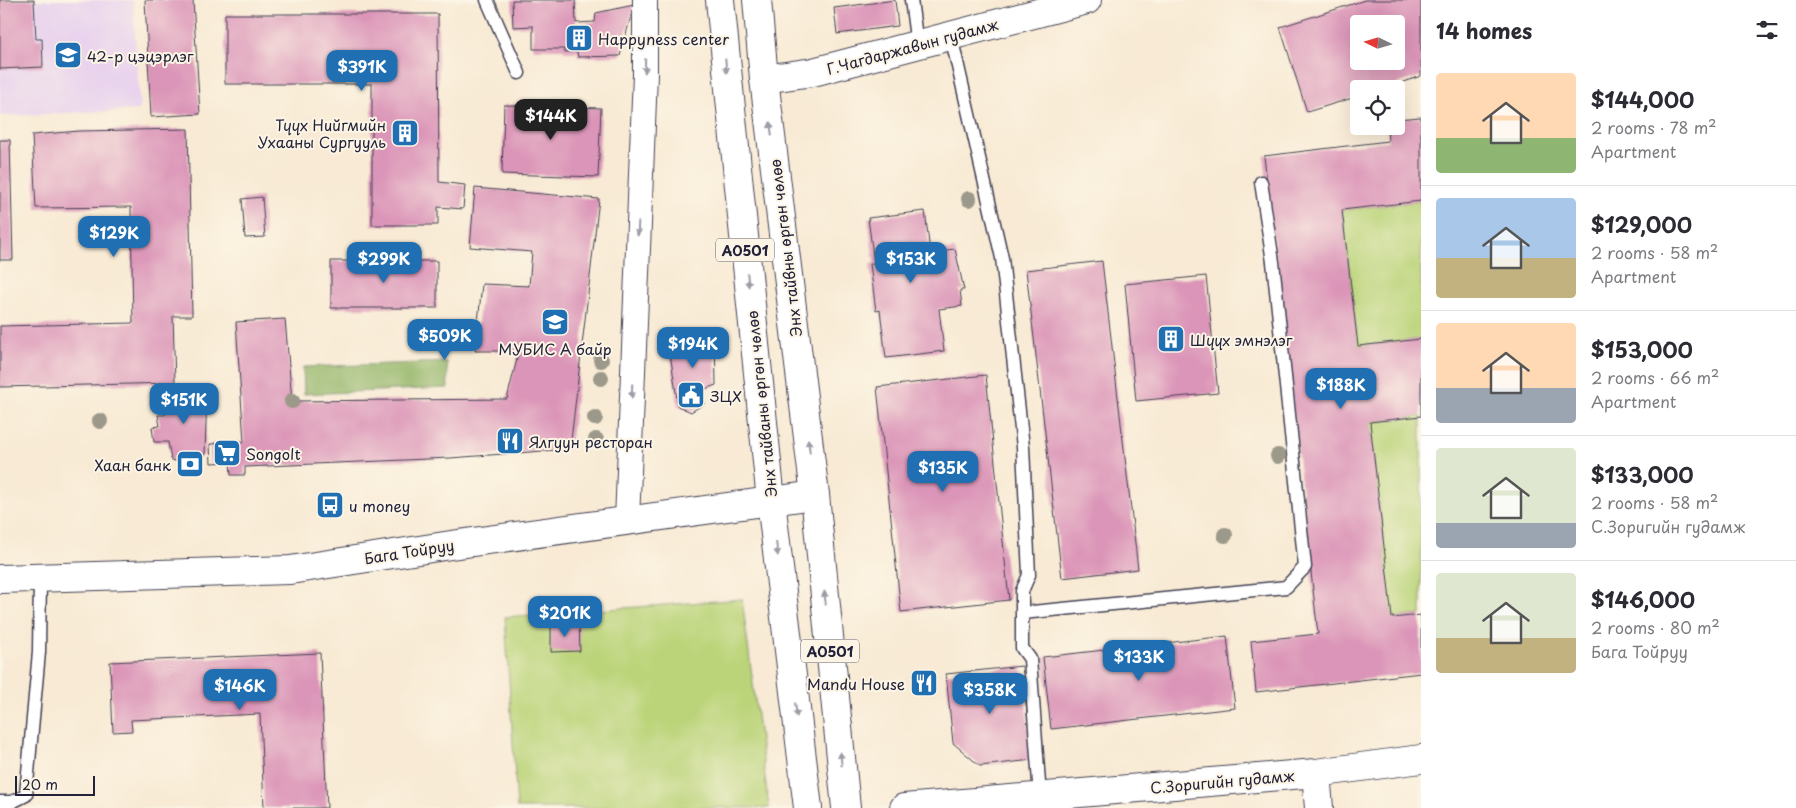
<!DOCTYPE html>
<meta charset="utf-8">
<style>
:root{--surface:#fff;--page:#f2f2f3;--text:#2b2b33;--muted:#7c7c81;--line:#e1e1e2;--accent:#1f6fb2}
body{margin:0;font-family:"Playpen Sans",sans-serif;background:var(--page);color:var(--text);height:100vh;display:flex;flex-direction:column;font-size:19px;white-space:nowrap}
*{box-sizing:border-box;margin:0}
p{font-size:16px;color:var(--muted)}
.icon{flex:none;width:28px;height:28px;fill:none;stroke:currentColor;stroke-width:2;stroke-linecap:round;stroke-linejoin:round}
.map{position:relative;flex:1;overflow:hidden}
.drawer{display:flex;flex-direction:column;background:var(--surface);width:375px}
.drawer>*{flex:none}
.needle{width:32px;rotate:275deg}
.buttons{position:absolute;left:1350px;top:15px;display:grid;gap:10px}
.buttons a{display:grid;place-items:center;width:55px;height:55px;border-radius:5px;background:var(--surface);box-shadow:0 5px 20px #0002;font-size:25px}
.scale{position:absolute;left:15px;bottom:12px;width:80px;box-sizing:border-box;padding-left:5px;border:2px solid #22223b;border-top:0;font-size:14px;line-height:18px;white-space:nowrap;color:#22223b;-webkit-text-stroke:4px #fcf5e5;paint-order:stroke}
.price{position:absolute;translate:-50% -42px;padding:0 11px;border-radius:10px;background:var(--accent);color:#fff;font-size:16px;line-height:32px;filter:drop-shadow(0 1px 2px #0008)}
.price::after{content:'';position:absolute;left:50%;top:30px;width:15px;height:11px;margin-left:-8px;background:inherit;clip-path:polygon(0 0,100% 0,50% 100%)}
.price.current{background:#222;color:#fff}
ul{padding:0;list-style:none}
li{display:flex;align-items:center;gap:15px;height:125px;padding:0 15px}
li+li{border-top:1px solid var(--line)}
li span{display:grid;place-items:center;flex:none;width:140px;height:100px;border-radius:5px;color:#555}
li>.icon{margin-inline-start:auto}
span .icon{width:60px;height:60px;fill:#fffc;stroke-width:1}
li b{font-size:21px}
h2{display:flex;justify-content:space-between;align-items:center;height:60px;padding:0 15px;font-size:21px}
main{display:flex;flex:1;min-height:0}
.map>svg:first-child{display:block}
.built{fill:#e8d2ee}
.green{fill:#bbd479;stroke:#6e7b5a}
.forest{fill:#94b669;stroke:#5b6c52}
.building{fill:#db95b8;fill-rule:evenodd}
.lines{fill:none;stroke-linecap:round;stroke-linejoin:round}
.service-casing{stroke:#424052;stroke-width:15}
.minor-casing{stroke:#424052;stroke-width:26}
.tertiary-casing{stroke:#424052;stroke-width:30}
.secondary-casing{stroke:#424052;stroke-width:30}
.trunk-casing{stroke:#424052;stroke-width:30}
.service{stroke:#fff;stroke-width:12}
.minor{stroke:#fff;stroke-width:24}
.tertiary{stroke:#fff;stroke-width:28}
.secondary{stroke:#fff;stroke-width:28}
.trunk{stroke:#fff;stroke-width:28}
.tree{fill:#9c998a}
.oneway{fill:#9c9ca7}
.labels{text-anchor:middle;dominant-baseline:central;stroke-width:4;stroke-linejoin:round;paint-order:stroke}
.shield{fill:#fcf5e5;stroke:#63616e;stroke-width:1}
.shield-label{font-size:14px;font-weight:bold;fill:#22223b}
.poi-label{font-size:15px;fill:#22223b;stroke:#fcf5e5;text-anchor:start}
.street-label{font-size:15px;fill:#22223b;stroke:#fcf5e5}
</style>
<main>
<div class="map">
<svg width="1421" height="808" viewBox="0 0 1421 808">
<rect width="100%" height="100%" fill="#fcf5e5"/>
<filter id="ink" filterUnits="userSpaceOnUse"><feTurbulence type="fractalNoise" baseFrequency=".02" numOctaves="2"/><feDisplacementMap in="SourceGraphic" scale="10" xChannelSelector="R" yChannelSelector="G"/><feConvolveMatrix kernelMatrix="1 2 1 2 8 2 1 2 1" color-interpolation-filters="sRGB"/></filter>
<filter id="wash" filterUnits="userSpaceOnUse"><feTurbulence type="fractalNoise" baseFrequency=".0096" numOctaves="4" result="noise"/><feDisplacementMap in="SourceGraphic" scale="20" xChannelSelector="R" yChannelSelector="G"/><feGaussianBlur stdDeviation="1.12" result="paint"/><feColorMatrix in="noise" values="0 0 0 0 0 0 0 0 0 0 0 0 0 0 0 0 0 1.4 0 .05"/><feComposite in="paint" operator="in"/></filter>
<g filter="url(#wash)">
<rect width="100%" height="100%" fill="#f8ead4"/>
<path class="built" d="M0 0H133L140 110 0 116Z"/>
<path class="green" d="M1421 201V339L1358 346 1342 210Z
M1421 416V615L1392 618 1370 422Z
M742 599 769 808H517L505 617Z"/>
<path class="forest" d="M447 362 448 388 304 394 303 367Z"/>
<g id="blocks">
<path class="building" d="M0 0H34L36 39H42L43 67 0 69Z
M145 0H193L200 114 151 117Z
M512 0H575L576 23 595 22 596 13 634 5 620 56 578 57 577 52H564V49H533V26L513 27Z
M895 0 898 26 837 34 834 8Z
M1365 0H1421V76L1382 89H1359V96L1307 112 1280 27ZM1359 24H1396V61H1359Z
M225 14H438L439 182 465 185 463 209 438 207V225H372V84H225Z
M504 105 601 108 598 177 502 174Z
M1421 117V201L1342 210 1358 346 1421 339V416L1370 422 1392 618 1421 615V673L1256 692 1251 641 1318 634 1264 156 1388 141 1387 126H1396V119Z
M188 129 192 316H173L175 383 0 387V326L133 323 131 207 36 208 32 135 79 131Z
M0 140H10L13 260H0Z
M475 188 599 199 570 449 450 458 245 467V475H231L230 462 211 463 210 444 244 442 236 322 285 319 292 401 507 399 519 351H475L482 284 529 286 532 252 470 247Z
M262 197 265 237 245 238 242 199Z
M925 211 930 252 955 249 964 290H960L962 306 939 309 944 351 886 358 880 310 876 311 870 264 874 263 868 218Z
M331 261H437V308H331Z
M1102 261 1138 569 1062 578 1026 270Z
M1206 276 1218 393 1136 401 1125 284Z
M715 336 716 385 702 390 704 404 691 412 678 406 668 340Z
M986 375 1009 600 901 612 877 387Z
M165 390 207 391 205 454 190 464 171 460 168 442H154L152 427 160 426 158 415H165Z
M579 623 580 651 551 652V624Z
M1227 636 1235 708 1051 729 1043 657Z
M320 653 327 808H264L260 714 131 720 132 731 113 732 110 662Z
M1022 666 1032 760 980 766 953 743 946 674Z"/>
</g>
</g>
<g filter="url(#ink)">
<use href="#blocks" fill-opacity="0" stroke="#424052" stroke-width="1"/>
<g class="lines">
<g class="service-casing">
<path id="service" d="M487 0 519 73
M911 0 917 45
M951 36 1002 258 1023 447 1029 575 1022 591V648L1030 659 1040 797
M1022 613 1286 587 1305 567 1273 262 1261 182
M0 802H12L26 795 39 652 40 577"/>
</g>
<g class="minor-casing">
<path id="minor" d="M627 521 645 75V0"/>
</g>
<g class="tertiary-casing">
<path id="tertiary" d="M764 79 813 72 1087 0
M1316 773 1319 808
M904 808 1316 773 1421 759"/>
</g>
<g class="secondary-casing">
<path id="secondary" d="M0 579 290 570 451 545 815 495"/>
</g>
<g class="trunk-casing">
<path id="trunk" d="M720 0 771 501 808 808
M757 0 764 79 815 495 846 808"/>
</g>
<use href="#service" class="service"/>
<use href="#minor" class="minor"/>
<use href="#tertiary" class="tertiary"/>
<use href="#secondary" class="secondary"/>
<use href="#trunk" class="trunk"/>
</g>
<g class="tree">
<circle cx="969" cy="199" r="8"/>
<circle cx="601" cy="360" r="8"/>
<circle cx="601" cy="378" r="8"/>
<circle cx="292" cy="401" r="8"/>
<circle cx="595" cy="418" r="8"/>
<circle cx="100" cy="421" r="8"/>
<circle cx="596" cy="440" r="8"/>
<circle cx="1278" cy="456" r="8"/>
<circle cx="1225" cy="535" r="8"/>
</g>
<defs><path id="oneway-solid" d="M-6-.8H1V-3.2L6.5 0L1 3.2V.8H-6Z" transform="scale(1.25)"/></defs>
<g class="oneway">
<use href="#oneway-solid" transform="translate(645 66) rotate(91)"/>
<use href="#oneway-solid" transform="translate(726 66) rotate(84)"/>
<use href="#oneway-solid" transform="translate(771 129) rotate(-97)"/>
<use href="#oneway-solid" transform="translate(638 229) rotate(92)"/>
<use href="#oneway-solid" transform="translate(748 280) rotate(84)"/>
<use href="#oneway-solid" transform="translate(632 391) rotate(92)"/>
<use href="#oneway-solid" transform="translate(809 446) rotate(-97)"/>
<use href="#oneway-solid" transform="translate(777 549) rotate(83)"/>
<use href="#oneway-solid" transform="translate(825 598) rotate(-96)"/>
<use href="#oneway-solid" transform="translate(796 710) rotate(83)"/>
<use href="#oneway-solid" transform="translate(841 759) rotate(-96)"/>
</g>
</g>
<defs>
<g id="building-square" transform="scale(1.4375)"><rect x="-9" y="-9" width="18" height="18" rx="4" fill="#1f6fb2" stroke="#fcf5e5"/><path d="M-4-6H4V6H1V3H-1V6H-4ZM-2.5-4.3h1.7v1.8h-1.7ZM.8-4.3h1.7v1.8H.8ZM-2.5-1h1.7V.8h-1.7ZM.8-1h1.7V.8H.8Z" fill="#fff"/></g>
<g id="school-square" transform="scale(1.4375)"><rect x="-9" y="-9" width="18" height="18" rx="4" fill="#1f6fb2" stroke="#fcf5e5"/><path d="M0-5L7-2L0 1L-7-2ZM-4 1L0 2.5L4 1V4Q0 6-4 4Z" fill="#fff"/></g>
<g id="university-square" transform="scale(1.4375)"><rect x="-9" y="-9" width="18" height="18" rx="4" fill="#1f6fb2" stroke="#fcf5e5"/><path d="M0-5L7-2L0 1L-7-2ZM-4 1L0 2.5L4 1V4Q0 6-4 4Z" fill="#fff"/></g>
<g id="civic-square" transform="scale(1.4375)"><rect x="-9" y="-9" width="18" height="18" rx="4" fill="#1f6fb2" stroke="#fcf5e5"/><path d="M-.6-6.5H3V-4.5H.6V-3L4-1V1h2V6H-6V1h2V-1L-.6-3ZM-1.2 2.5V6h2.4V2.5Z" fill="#fff"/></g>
<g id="restaurant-square" transform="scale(1.4375)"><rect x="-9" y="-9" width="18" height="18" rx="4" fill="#1f6fb2" stroke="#fcf5e5"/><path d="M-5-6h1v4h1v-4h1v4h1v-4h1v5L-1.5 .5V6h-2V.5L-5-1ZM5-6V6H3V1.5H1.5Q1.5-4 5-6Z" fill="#fff"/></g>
<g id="supermarket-square" transform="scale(1.4375)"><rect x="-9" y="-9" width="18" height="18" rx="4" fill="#1f6fb2" stroke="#fcf5e5"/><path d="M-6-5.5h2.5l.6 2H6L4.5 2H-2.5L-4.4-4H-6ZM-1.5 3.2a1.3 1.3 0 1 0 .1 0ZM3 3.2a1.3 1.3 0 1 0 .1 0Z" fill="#fff"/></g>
<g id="bank-square" transform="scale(1.4375)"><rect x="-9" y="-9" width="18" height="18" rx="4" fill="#1f6fb2" stroke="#fcf5e5"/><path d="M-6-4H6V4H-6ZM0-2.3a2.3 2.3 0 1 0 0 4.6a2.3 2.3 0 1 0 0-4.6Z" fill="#fff"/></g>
<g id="bus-square" transform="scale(1.4375)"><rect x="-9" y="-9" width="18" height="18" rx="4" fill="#1f6fb2" stroke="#fcf5e5"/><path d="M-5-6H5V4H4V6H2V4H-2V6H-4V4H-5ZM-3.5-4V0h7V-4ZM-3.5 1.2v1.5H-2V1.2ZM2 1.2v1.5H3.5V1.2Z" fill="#fff"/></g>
</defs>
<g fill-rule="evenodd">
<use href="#building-square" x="579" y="38"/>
<use href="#school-square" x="68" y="55"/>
<use href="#building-square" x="405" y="133"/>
<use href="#university-square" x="555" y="322"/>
<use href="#building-square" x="1171" y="339"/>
<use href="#civic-square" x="691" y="395"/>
<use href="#restaurant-square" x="510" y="441"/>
<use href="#supermarket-square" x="227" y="453"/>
<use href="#bank-square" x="190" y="464"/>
<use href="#bus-square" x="330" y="505"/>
<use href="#restaurant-square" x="924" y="683"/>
</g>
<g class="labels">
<g class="shield">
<rect x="716" y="238.5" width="58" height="23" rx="4"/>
<rect x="801" y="639.5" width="58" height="23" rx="4"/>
</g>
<g class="shield-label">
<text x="745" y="250">A0501</text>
<text x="830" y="651">A0501</text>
</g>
<g class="poi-label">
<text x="598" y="38">Happyness center</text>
<text x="87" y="55">42-р цэцэрлэг</text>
<text x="386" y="124" text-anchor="end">Түүх Нийгмийн<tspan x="386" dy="17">Ухааны Сургууль</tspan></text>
<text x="1190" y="339">Шүүх эмнэлэг</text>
<text x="555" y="348" text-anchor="middle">МУБИС А байр</text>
<text x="710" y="395">ЗЦХ</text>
<text x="529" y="441">Ялгуун ресторан</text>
<text x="246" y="453">Songolt</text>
<text x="171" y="464" text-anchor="end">Хаан банк</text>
<text x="349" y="505">u money</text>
<text x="905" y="683" text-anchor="end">Mandu House</text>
</g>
<g class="street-label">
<text transform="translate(912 46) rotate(-15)">Г.Чагдаржавын гудамж</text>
<text transform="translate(785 248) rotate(-97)">Энх тайвны өргөн чөлөө</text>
<text transform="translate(761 404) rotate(-96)">Энх тайваны өргөн чөлөө</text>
<text transform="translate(409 551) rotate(-9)">Бага Тойруу</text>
<text transform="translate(1222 781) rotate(-5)">С.Зоригийн гудамж</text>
</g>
</g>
</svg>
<div class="buttons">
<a><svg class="needle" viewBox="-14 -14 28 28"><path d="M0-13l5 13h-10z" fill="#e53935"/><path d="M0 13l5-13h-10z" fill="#7c7c81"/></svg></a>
<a><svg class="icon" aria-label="locate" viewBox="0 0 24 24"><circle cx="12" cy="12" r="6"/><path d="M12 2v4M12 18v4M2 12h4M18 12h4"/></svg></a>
</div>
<div class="scale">20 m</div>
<b class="price" style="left:362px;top:92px">$391K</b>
<b class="price current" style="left:551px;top:141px">$144K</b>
<b class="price" style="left:114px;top:258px">$129K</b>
<b class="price" style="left:384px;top:284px">$299K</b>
<b class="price" style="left:911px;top:284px">$153K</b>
<b class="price" style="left:445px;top:361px">$509K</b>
<b class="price" style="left:693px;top:369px">$194K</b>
<b class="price" style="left:1341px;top:410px">$188K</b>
<b class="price" style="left:184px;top:425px">$151K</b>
<b class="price" style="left:943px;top:493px">$135K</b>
<b class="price" style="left:565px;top:638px">$201K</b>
<b class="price" style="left:1139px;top:682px">$133K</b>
<b class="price" style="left:240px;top:711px">$146K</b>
<b class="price" style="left:990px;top:715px">$358K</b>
</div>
<section class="drawer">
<h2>14 homes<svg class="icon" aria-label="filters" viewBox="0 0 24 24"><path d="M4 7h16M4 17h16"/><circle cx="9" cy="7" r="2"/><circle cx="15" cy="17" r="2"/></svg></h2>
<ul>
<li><span style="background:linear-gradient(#ffd9b3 65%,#8fb573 0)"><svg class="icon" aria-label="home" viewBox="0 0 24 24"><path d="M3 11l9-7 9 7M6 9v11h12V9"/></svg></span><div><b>$144,000</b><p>2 rooms · 78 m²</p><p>Apartment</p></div></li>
<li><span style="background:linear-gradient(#a9c7e8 60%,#c2b280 0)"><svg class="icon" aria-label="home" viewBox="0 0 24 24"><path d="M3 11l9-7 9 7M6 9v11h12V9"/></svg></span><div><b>$129,000</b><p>2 rooms · 58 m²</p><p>Apartment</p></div></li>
<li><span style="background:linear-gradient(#ffd9b3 65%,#9aa5b1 0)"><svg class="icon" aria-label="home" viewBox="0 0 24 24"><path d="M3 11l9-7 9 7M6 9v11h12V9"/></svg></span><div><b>$153,000</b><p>2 rooms · 66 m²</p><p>Apartment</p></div></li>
<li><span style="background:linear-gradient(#dfe7d0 75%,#9aa5b1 0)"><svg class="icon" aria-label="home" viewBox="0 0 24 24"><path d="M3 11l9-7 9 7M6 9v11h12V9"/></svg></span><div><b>$133,000</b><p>2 rooms · 58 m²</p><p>С.Зоригийн гудамж</p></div></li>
<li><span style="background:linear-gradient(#dfe7d0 65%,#c2b280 0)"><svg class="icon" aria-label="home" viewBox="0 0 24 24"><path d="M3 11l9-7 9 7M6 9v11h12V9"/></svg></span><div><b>$146,000</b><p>2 rooms · 80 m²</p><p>Бага Тойруу</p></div></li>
</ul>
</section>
</main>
